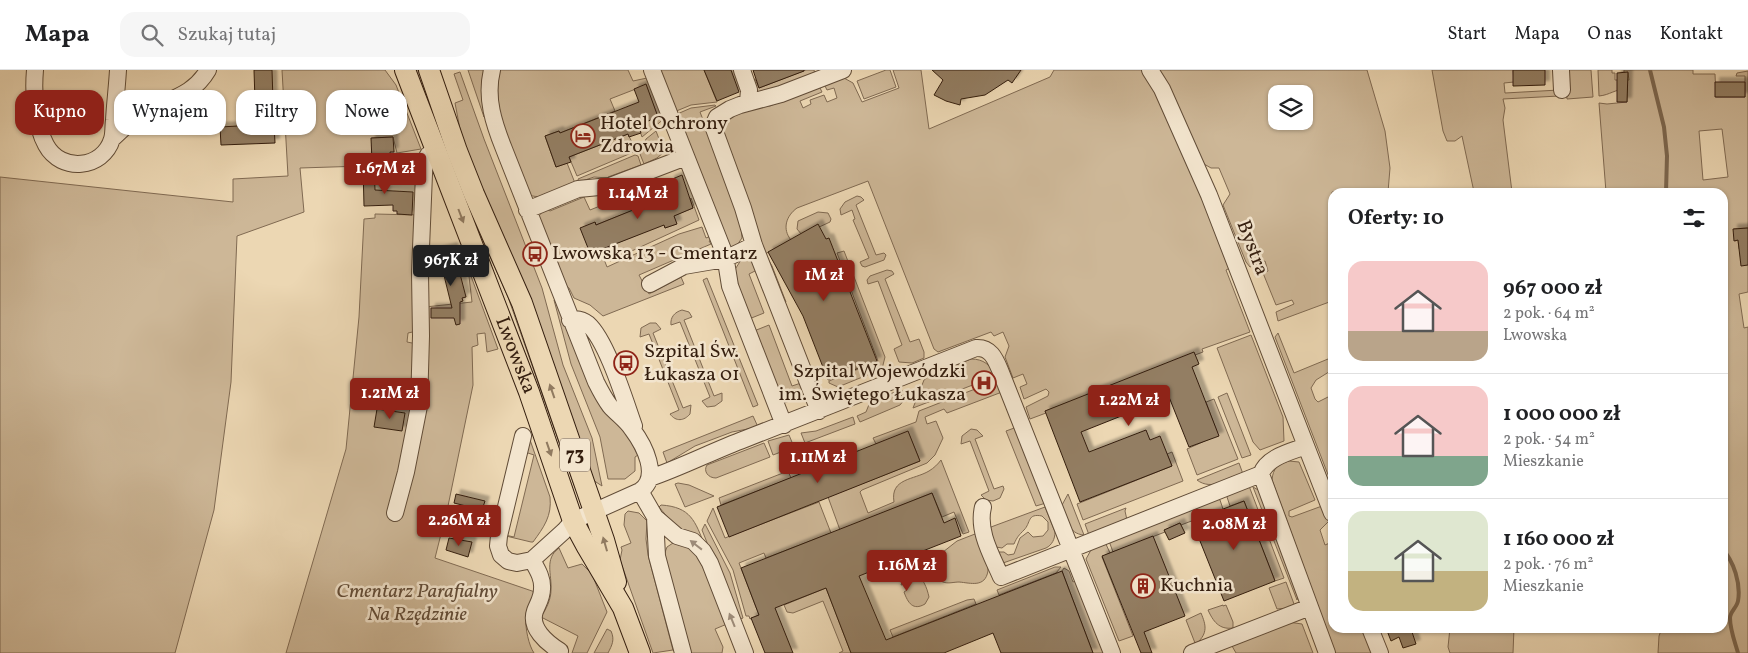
<!DOCTYPE html>
<html lang="pl">
<meta charset="utf-8">
<style>
:root{--surface:#fff;--page:#f6f6f6;--text:#202124;--muted:#757577;--line:#e0e0e0;--accent:#8f2418}
body{margin:0;font-family:Vollkorn,serif;background:var(--page);color:var(--text);height:100vh;display:flex;flex-direction:column;font-size:19px;white-space:nowrap}
*{box-sizing:border-box;margin:0}
p{font-size:16px;color:var(--muted)}
.icon{flex:none;width:28px;height:28px;fill:none;stroke:currentColor;stroke-width:2;stroke-linecap:round;stroke-linejoin:round}
.map{position:relative;flex:1;overflow:hidden}
.details{position:absolute;left:1328px;top:118px;width:400px;height:445px;display:flex;flex-direction:column;background:var(--surface);border-radius:15px;box-shadow:0 1px 4px #0004}
.details>*{flex:none}
.hud{position:absolute;left:15px;top:20px;width:475px;height:45px;display:flex;gap:10px}
.tools{position:absolute;left:1268px;top:15px;display:grid;gap:10px}
.tools a{display:grid;place-items:center;width:45px;height:45px;border-radius:10px;background:var(--surface);box-shadow:0 1px 4px #0004;font-size:25px}
.price{position:absolute;translate:-50% -42px;padding:0 11px;border-radius:5px;background:var(--accent);color:#fff;font-size:16px;line-height:32px;filter:drop-shadow(0 1px 2px #0008)}
.price::after{content:'';position:absolute;left:50%;top:30px;width:15px;height:11px;margin-left:-8px;background:inherit;clip-path:polygon(0 0,100% 0,50% 100%)}
.price.current{background:#222;color:#fff}
ul{padding:0;list-style:none}
li{display:flex;align-items:center;gap:15px;height:125px;padding:0 20px}
li+li{border-top:1px solid var(--line)}
li span{display:grid;place-items:center;flex:none;width:140px;height:100px;border-radius:15px;color:#555}
li>.icon{margin-inline-start:auto}
span .icon{width:60px;height:60px;fill:#fffc;stroke-width:1}
li b{font-size:21px}
h2{display:flex;justify-content:space-between;align-items:center;height:60px;padding:0 20px;font-size:21px}
.chip{padding:0 18px;border-radius:15px;background:var(--surface);box-shadow:0 1px 4px #0004;font-size:18px;line-height:45px}
.chip.current{background:var(--accent);color:#fff}
header{display:flex;align-items:center;gap:30px;box-sizing:border-box;height:70px;padding:0 25px;background:var(--surface);border-bottom:1px solid var(--line)}
header strong{font-size:24px}
nav{display:flex;gap:28px;margin-inline-start:auto;font-size:18px}
.search{width:350px;height:45px;background:var(--page);display:flex;align-items:center;gap:12px;box-sizing:border-box;padding:0 18px;border-radius:15px;color:var(--muted);font-size:19px}
.map>svg:first-child{display:block}
.green{fill:#cdb797;stroke:#806a52;fill-rule:evenodd}
.lines{fill:none;stroke-linecap:round;stroke-linejoin:round}
.stream{stroke:#7c674f;stroke-width:4}
.building{fill:#937e64;stroke:#331d0e;filter:url(#shadow)}
.minor-casing{stroke:#614c37;stroke-width:18}
.major-casing{stroke:#331d0e;stroke-width:22}
.minor{stroke:#f3e5ce;stroke-width:16}
.major{stroke:#ecd7b3;stroke-width:20}
.oneway{fill:#907a60}
.oneway2{fill:#9d8b78}
.labels{text-anchor:middle;dominant-baseline:central;stroke-width:5;stroke-linejoin:round;paint-order:stroke}
.shield{fill:#f3e5ce;stroke:#6d5948;stroke-width:1}
.shield-label{font-size:19px;font-weight:bold;fill:#331d0e}
.poi-label{font-size:20px;fill:#331d0e;stroke:#f3e5ce;text-anchor:start}
.street-label{font-size:20px;fill:#331d0e;stroke:#f3e5ce}
.park-label{font-size:20px;font-style:italic;fill:#614b37;stroke:#f3e5ce}
</style>
<header>
<strong>Mapa</strong>
<div class="search"><svg class="icon" aria-label="search" viewBox="0 0 24 24"><circle cx="10" cy="10" r="6"/><path d="M15 15l6 6"/></svg>Szukaj tutaj</div>
<nav><a>Start</a><a>Mapa</a><a>O nas</a><a>Kontakt</a></nav>
</header>
<div class="map">
<svg width="1748" height="583" viewBox="0 0 1748 583">
<defs>
<filter id="shadow"><feDropShadow dx="4.5" dy="-4.5" stdDeviation="1" flood-color="#0004"/></filter>
</defs>
<rect width="100%" height="100%" fill="#ecd7b3"/>
<filter id="stains"><feTurbulence type="fractalNoise" baseFrequency=".004" numOctaves="4"/><feColorMatrix values="0 0 0 0 .2 0 0 0 0 .09 0 0 0 0 .02 0 0 0 .5 -.17"/></filter>
<radialGradient id="worn" r=".72"><stop offset=".6" stop-color="#630" stop-opacity="0"/><stop offset="1" stop-color="#630" stop-opacity=".3"/></radialGradient>
<path class="green" d="M282 0H385L396 15 421 79 397 83 393 67 372 68V91L363 92V96L300 98 304 142 237 166 231 312 214 440 175 583H0V107L233 132V109L288 106Z
M414 0H422L508 217 579 425 574 415 508 227 459 116Z
M468 0H485L484 47Z
M500 0H628L633 11 647 8 665 48 642 67 638 55 658 47 646 15 610 29 615 41 560 63 559 61 545 66 556 97 567 93 575 113C562 118 543 131 530 125 515 86 490 43 500 0Z
M658 0H704L717 32 691 35 674 42Z
M806 0H814L815 4 772 21 757 23 750 11 755 9 759 18Z
M886 0H890L896 17 864 29 857 11Z
M893 0H921L929 59 1050 7 1054 0H1144L1175 58 1230 198 1226 200 1250 262 1202 279 1203 282 1045 341 1046 343 1030 349 1026 337 1048 326 1049 322 1046 319 1024 329 1020 317 1027 314 1023 304 1013 308 1005 287 1009 276 1003 262 994 266 991 262 938 282 934 279 868 111 797 138C786 146 782 159 791 170L765 184 772 196 786 232 783 235 719 56 722 50 761 35 770 36 819 16 822 22 800 31 803 38 811 34 810 30 824 25 827 32 837 28 834 18 827 20 824 14 844 8 853 13 862 32 899 18Z
M1154 0H1367L1385 61 1390 98 1388 122H1332V231L1278 251 1276 242 1294 234 1292 230 1276 235 1263 203 1268 201 1265 191 1250 197 1246 192 1223 135 1230 124 1219 98H1211L1204 94ZM1276 24H1304V51H1276Z
M1432 0H1513L1514 12 1504 13 1505 23 1559 20V26L1503 29 1505 38 1503 50 1512 122H1474L1462 66 1455 71H1447L1443 61Z
M1565 0H1591L1593 27 1567 29Z
M1598 0H1612V3H1615V10H1629L1628 3H1624V0H1693V4H1715L1716 27H1745V6H1736L1737 3 1748 1V158L1734 159 1735 171 1738 170 1739 179H1748V222L1739 224 1744 258 1748 257V583H1658L1659 566 1662 558H1722V122H1606L1599 33 1607 34 1627 32V19C1615 19 1610 25 1599 26ZM1722 59 1728 107 1703 110 1699 61Z
M460 2 484 69 542 218 563 295 592 368 602 416 593 410 463 75 455 33 463 30 454 4Z
M715 35 716 36 700 42 740 145 742 168 737 175 730 178 675 45 691 38Z
M656 61 664 82 657 88 644 94 640 84 646 69Z
M628 64 636 81 577 106 569 87Z
M635 85 638 86 641 95 608 107V108L594 107 579 112 578 109Z
M420 92 419 112 394 111V103L396 100Z
M650 109 653 116 645 119 651 133 596 155 595 152 592 188 602 184 607 197 679 164 702 157 706 168 711 166 712 170 709 171 711 174 639 205 649 224 681 207 684 214 603 246 590 235 574 228 569 218 563 215 538 147 543 141 547 139 550 141 584 127 590 140 605 134 603 127Z
M857 126 861 127 864 130 856 135 876 185 884 183 886 185 884 190 865 197 862 196 860 192 869 188 853 150 855 149 852 140 841 145 840 139 845 132Z
M691 128 699 150 610 191 605 178 664 154 665 158 676 154 673 146 693 138 690 129Z
M818 142 828 143 831 149 830 152 802 165 797 159 798 151Z
M375 144 418 145V259L417 261 408 263 407 272 417 274 415 327 411 353 391 443 397 446 400 438 424 331 425 237 472 232 468 198 498 279 487 282 485 263 477 264 478 275 472 277 473 315 448 436 435 488 535 522C532 531 528 540 526 549 525 558 529 576 534 583H286L346 379 359 247 364 149 375 148Z
M844 181 885 287 882 299 838 317 829 313V311L878 291 837 183Z
M746 188 752 189 757 200 749 204 764 243 749 249 734 201 741 190Z
M887 200 892 201 894 204 885 209 910 272 919 269 924 282V288L912 293 899 292 894 279 902 275 878 211 868 214 867 210 870 206Z
M707 208 758 335 753 337 703 210Z
M556 229 638 385 635 387V401L625 409H608L600 367 571 294 554 230Z
M682 240 689 242 692 247 684 250 714 326 722 323V331L715 336 707 337 702 331 710 327 680 252 671 255C670 247 675 242 682 240Z
M650 253H656L661 259 653 263 683 338 691 335 690 344C684 351 676 352 670 344L679 340 649 264 640 267 641 258Z
M769 255 792 316 801 313 807 327 782 333 754 261Z
M1278 263 1294 303 1328 289 1332 292V300L1316 310 1311 318 1315 329 1318 332 1332 325V415L1275 267Z
M1251 265 1283 347 1284 371 1260 380 1253 372 1217 278Z
M971 289C984 289 990 295 996 306L913 338 924 310 929 306Z
M998 310 1002 322 947 343 944 339 925 347 927 354 936 351 943 368 935 385 927 393 862 420 860 422 868 443 894 432C890 408 914 410 929 401 934 398 938 394 941 390L969 462 963 464 954 442 942 447 932 423 840 460 828 427 920 391 908 362 876 374 873 368 916 352 919 341Z
M900 320 903 321 898 324V326L904 325V330L900 335 860 352 857 346 866 342 870 332Z
M1227 323 1251 385 1242 388 1218 327Z
M1214 329 1238 389 1197 405 1187 379 1218 365 1206 332Z
M753 346 758 357 732 362 695 376 667 393 663 382Z
M853 347 855 354 805 373 801 363 816 361Z
M1017 357 1046 433 1036 436 1006 361Z
M971 359 977 360 983 366 975 369 994 419 1003 416 1004 419 1000 428 993 431 986 430 981 425 989 421 970 371 961 374 962 366Z
M789 365 794 377 773 385 768 371Z
M529 367 550 427C552 446 544 457 533 472H531L506 466 505 465 514 467 534 385 525 382Z
M764 373 770 387 716 408C708 408 703 401 707 395Z
M1172 382 1183 411 1083 450 1077 434 1172 396 1167 384Z
M1289 391 1299 392 1315 430 1289 441V446L1292 447 1322 436 1330 450 1320 460 1325 475 1332 472V558H1367L1377 583H1335L1272 410C1273 398 1278 394 1289 391Z
M1239 393 1243 404C1229 409 1211 421 1197 410Z
M788 401 791 408 721 435 719 428Z
M678 413 689 415 714 426 685 437 675 414Z
M1249 416 1284 508 1275 511 1244 431 1230 436 1227 427 1228 425Z
M1253 417 1260 421 1299 523 1297 530Z
M1068 424 1084 465C1068 464 1066 448 1062 435Z
M1217 428 1220 430 1223 439 1181 455 1180 453 1165 460V462L1113 482 1109 471Z
M819 432 831 463 766 488 764 483 739 493 759 545 750 549 749 546H746L733 500 707 451 713 438 725 468Z
M661 435C691 437 695 451 705 476L680 462 659 437Z
M1045 437 1055 462C1055 469 1052 475 1046 478L1003 493 999 482H1004L1008 485 1014 484 1020 468 1028 462 1033 467 1043 466 1048 460V452L1042 446C1027 443 1031 453 1024 460 1019 465 1017 467 1014 474H1007L1002 478 996 477 990 460 991 457Z
M1126 438 1125 441 1127 450 1089 465 1085 454Z
M628 441 639 443 647 451 646 469 648 485 673 580 653 583 620 490 622 480 621 477 631 473 624 455 625 444Z
M705 454 730 503 743 548 738 550 702 460Z
M975 464C978 473 989 492 988 501 985 518 971 513 959 512 954 512 948 514 943 512 930 507 936 494 945 488L943 482 957 471Z
M1105 472 1110 483 1102 487 1133 566 1119 571 1086 489 1091 480Z
M673 473H676L696 481 727 554 715 559 723 577 722 583H689L664 485 667 477Z
M559 478 568 498 582 494 592 504 607 542 587 583H572L578 566 541 547C546 539 551 530 551 520 552 504 544 489 559 478Z
M914 484 916 490 870 508 868 502Z
M1055 497H1061L1056 503 999 525 997 520Z
M1064 498 1069 501 1073 512 1077 510 1105 583H1093L1062 501Z
M913 503C923 506 927 518 929 527L925 534C913 541 908 533 904 522L907 520 905 514 901 515 904 506Z
M1286 512 1294 534 1289 538 1277 539 1269 518Z
M826 518 851 583H839L843 581 823 531 793 543 787 542 784 535Z
M974 529 976 534 893 567 890 560 967 530Z
M1223 535V536L1226 535 1233 552V558C1219 560 1213 551 1208 540Z
M1201 543C1206 555 1208 563 1197 573H1195L1186 550Z
M1288 552 1302 554 1313 583H1236L1232 576Z
M1450 558H1514L1513 583H1450L1448 577Z
M607 559 611 561C615 570 612 575 608 583H594Z"/>
<g class="lines">
<path class="stream" d="M1650 0 1664 57 1667 86 1666 122
M1722 479C1734 491 1741 514 1738 531 1737 537 1730 542 1730 548 1730 560 1735 572 1738 583"/>
</g>
<path class="building" d="M254 0H272L273 31H255Z
M704 0H731L739 22 717 31Z
M753 0H804V1L759 18Z
M932 0H1021L1012 13 1008 10 985 25 961 29 960 35 946 31 934 25 943 10Z
M1513 0H1545V15L1513 16Z
M1628 2 1627 32H1617V3Z
M1715 12H1745V27H1715Z
M646 14 658 47 638 55 641 63 629 67 628 64 569 87 571 92 556 97 545 66 559 61 560 63 639 32 634 19Z
M274 54 275 73 221 75 220 57Z
M393 67 394 82H390L391 91H372L371 68Z
M363 96H374L375 120 413 122 412 145 397 144V141H393V135L364 136Z
M682 105 693 138 674 146 677 154 665 158 664 155 605 178 607 182 592 188 580 158 595 152 596 155 675 123 670 110Z
M818 154 826 169 829 168 877 291 828 310 803 246 768 182Z
M1748 158V195L1741 196 1738 170 1734 171 1733 159Z
M453 177 466 227 462 228 463 231 460 232V254L456 255 454 248H431V238H452L438 181Z
M1194 282 1199 294 1192 297 1219 366 1189 377 1169 327 1081 362 1089 382 1146 360 1150 370 1160 366 1172 396 1080 432 1045 341Z
M377 339 405 343 402 361 374 357Z
M908 361 920 391 729 467 717 437Z
M932 423 944 453 955 448 961 466 859 506 886 570 1062 501 1093 583H1001L993 563 944 583H851L826 518 775 538 793 583H765L751 548 759 545 741 498Z
M456 424 485 431 482 440 454 433Z
M1244 431 1275 511 1224 531 1192 451Z
M1180 453 1185 463 1169 470 1164 460Z
M1153 466 1185 546 1144 562 1152 583H1141L1102 486Z
M449 468 472 472 468 487 446 480Z
M1386 558H1422L1412 562 1416 574 1403 578 1399 567 1391 571Z"/>
<g class="lines">
<g class="minor-casing">
<path id="minor" d="M35 0C33 22 35 55 46 75 61 103 103 99 112 69 114 63 113 56 114 50 115 33 117 17 118 0
M492 0C485 28 494 54 504 79L596 312C600 320 604 328 610 336 617 344 626 350 632 359 644 375 661 407 640 421L573 451 564 461 532 490 517 493 508 491 501 485 498 476 499 466 523 366
M652 0 725 185 730 216 784 355
M742 0 749 20 748 32
M1150 0 1162 19 1209 125 1306 376
M1561 0 1562 20
M112 69C121 61 129 52 139 46 164 29 191 29 208 0
M527 140 578 119 610 116 686 87
M650 214 684 196 725 189 754 175
M570 250C577 248 582 249 588 254 607 271 625 331 634 356
M819 341 754 175 743 138 713 56 717 47 730 39 740 35 781 24 843 0
M1261 404C1267 387 1290 382 1306 376L1332 443
M650 408C682 397 713 381 745 369 822 339 899 309 976 278 990 277 995 288 1000 300L1112 583
M640 421 655 447 677 466 693 471 703 481 710 493 745 583
M983 437C977 461 992 486 1001 507L1261 404 1310 537 1192 583
M395 443 406 402 419 336 421 266 420 203 424 104 425 91 428 85 436 81
M655 447 657 486 683 583
M532 490C537 499 543 508 542 519 542 528 538 533 535 541 529 558 547 573 560 581
M1310 537 1327 583
M1370 558 1380 583"/>
</g>
<g class="major-casing">
<g id="major">
<path id="s1" d="M405 0 529 322 573 451 587 477 623 538 640 583"/>
<path d="M429 0 457 81 474 124 522 233 604 470 616 512"/>
</g>
</g>
<use href="#minor" class="minor"/>
<use href="#major" class="major"/>
</g>
<defs><path id="oneway-solid" d="M-6-.8H1V-3.2L6.5 0L1 3.2V.8H-6Z" transform="scale(1.25)"/></defs>
<g class="oneway">
<use href="#oneway-solid" transform="translate(461 146) rotate(69)"/>
<use href="#oneway-solid" transform="translate(552 321) rotate(-109)"/>
<use href="#oneway-solid" transform="translate(549 379) rotate(71)"/>
<use href="#oneway-solid" transform="translate(605 474) rotate(-106)"/>
</g>
<g class="oneway2">
<use href="#oneway-solid" transform="translate(696 475) rotate(-142)"/>
<use href="#oneway-solid" transform="translate(732 550) rotate(-112)"/>
</g>
<defs>
<g id="hotel-ring" transform="scale(1.25)"><circle r="9.5" fill="#f3e5ce" stroke="#8f2418" stroke-width="1.5"/><path d="M-6-4.5h1.5V1H6V5H4.5V3h-9V5H-6ZM-4 0a1.8 1.8 0 1 1 3.6 0ZM.5 0V-2.5h3Q6-2.5 6 0Z" fill="#8f2418"/></g>
<g id="bus-ring" transform="scale(1.25)"><circle r="9.5" fill="#f3e5ce" stroke="#8f2418" stroke-width="1.5"/><path d="M-5-6H5V4H4V6H2V4H-2V6H-4V4H-5ZM-3.5-4V0h7V-4ZM-3.5 1.2v1.5H-2V1.2ZM2 1.2v1.5H3.5V1.2Z" fill="#8f2418"/></g>
<g id="hospital-ring" transform="scale(1.25)"><circle r="9.5" fill="#f3e5ce" stroke="#8f2418" stroke-width="1.5"/><path d="M-5-5h3v3.5h4V-5h3V5h-3V1.5h-4V5h-3Z" fill="#8f2418"/></g>
<g id="building-ring" transform="scale(1.25)"><circle r="9.5" fill="#f3e5ce" stroke="#8f2418" stroke-width="1.5"/><path d="M-4-6H4V6H1V3H-1V6H-4ZM-2.5-4.3h1.7v1.8h-1.7ZM.8-4.3h1.7v1.8H.8ZM-2.5-1h1.7V.8h-1.7ZM.8-1h1.7V.8H.8Z" fill="#8f2418"/></g>
</defs>
<g fill-rule="evenodd">
<use href="#hotel-ring" x="583" y="66"/>
<use href="#bus-ring" x="535" y="184"/>
<use href="#bus-ring" x="626" y="293"/>
<use href="#hospital-ring" x="984" y="313"/>
<use href="#building-ring" x="1143" y="516"/>
</g>
<g class="labels">
<rect class="shield" x="560" y="368.5" width="30" height="33" rx="4"/>
<g class="shield-label">
<text x="575" y="385">73</text>
</g>
<g class="poi-label">
<text x="600" y="54">Hotel Ochrony<tspan x="600" dy="23">Zdrowia</tspan></text>
<text x="552" y="184">Lwowska 13 - Cmentarz</text>
<text x="644" y="282">Szpital Św.<tspan x="644" dy="23">Łukasza 01</tspan></text>
<text x="966" y="302" text-anchor="end">Szpital Wojewódzki<tspan x="966" dy="23">im. Świętego Łukasza</tspan></text>
<text x="1160" y="516">Kuchnia</text>
</g>
<g class="street-label">
<text transform="translate(1252 178) rotate(69)">Bystra</text>
<text stroke="none"><textPath href="#s1" startOffset="306">Lwowska</textPath></text>
</g>
<g class="park-label">
<text x="417" y="522">Cmentarz Parafialny<tspan x="417" dy="23">Na Rzędzinie</tspan></text>
</g>
</g>
<rect width="100%" height="100%" filter="url(#stains)"/>
<rect width="100%" height="100%" fill="url(#worn)"/>
</svg>
<div class="tools">
<a><svg class="icon" aria-label="layers" viewBox="0 0 24 24"><path d="M12 4l9 5-9 5-9-5zM3 14l9 5 9-5"/></svg></a>
</div>
<b class="price" style="left:385px;top:125px">1.67M zł</b>
<b class="price" style="left:638px;top:150px">1.14M zł</b>
<b class="price current" style="left:451px;top:217px">967K zł</b>
<b class="price" style="left:824px;top:232px">1M zł</b>
<b class="price" style="left:390px;top:350px">1.21M zł</b>
<b class="price" style="left:1129px;top:357px">1.22M zł</b>
<b class="price" style="left:818px;top:414px">1.11M zł</b>
<b class="price" style="left:459px;top:477px">2.26M zł</b>
<b class="price" style="left:1234px;top:481px">2.08M zł</b>
<b class="price" style="left:907px;top:522px">1.16M zł</b>
<div class="hud">
<a class="chip current">Kupno</a>
<a class="chip">Wynajem</a>
<a class="chip">Filtry</a>
<a class="chip">Nowe</a>
</div>
<section class="details">
<h2>Oferty: 10<svg class="icon" aria-label="filters" viewBox="0 0 24 24"><path d="M4 7h16M4 17h16"/><circle cx="9" cy="7" r="2"/><circle cx="15" cy="17" r="2"/></svg></h2>
<ul>
<li><span style="background:linear-gradient(#f6c9c9 70%,#b9a48a 0)"><svg class="icon" aria-label="home" viewBox="0 0 24 24"><path d="M3 11l9-7 9 7M6 9v11h12V9"/></svg></span><div><b>967 000 zł</b><p>2 pok. · 64 m²</p><p>Lwowska</p></div></li>
<li><span style="background:linear-gradient(#f6c9c9 70%,#7fa58c 0)"><svg class="icon" aria-label="home" viewBox="0 0 24 24"><path d="M3 11l9-7 9 7M6 9v11h12V9"/></svg></span><div><b>1 000 000 zł</b><p>2 pok. · 54 m²</p><p>Mieszkanie</p></div></li>
<li><span style="background:linear-gradient(#dfe7d0 60%,#c2b280 0)"><svg class="icon" aria-label="home" viewBox="0 0 24 24"><path d="M3 11l9-7 9 7M6 9v11h12V9"/></svg></span><div><b>1 160 000 zł</b><p>2 pok. · 76 m²</p><p>Mieszkanie</p></div></li>
</ul>
</section>
</div>
